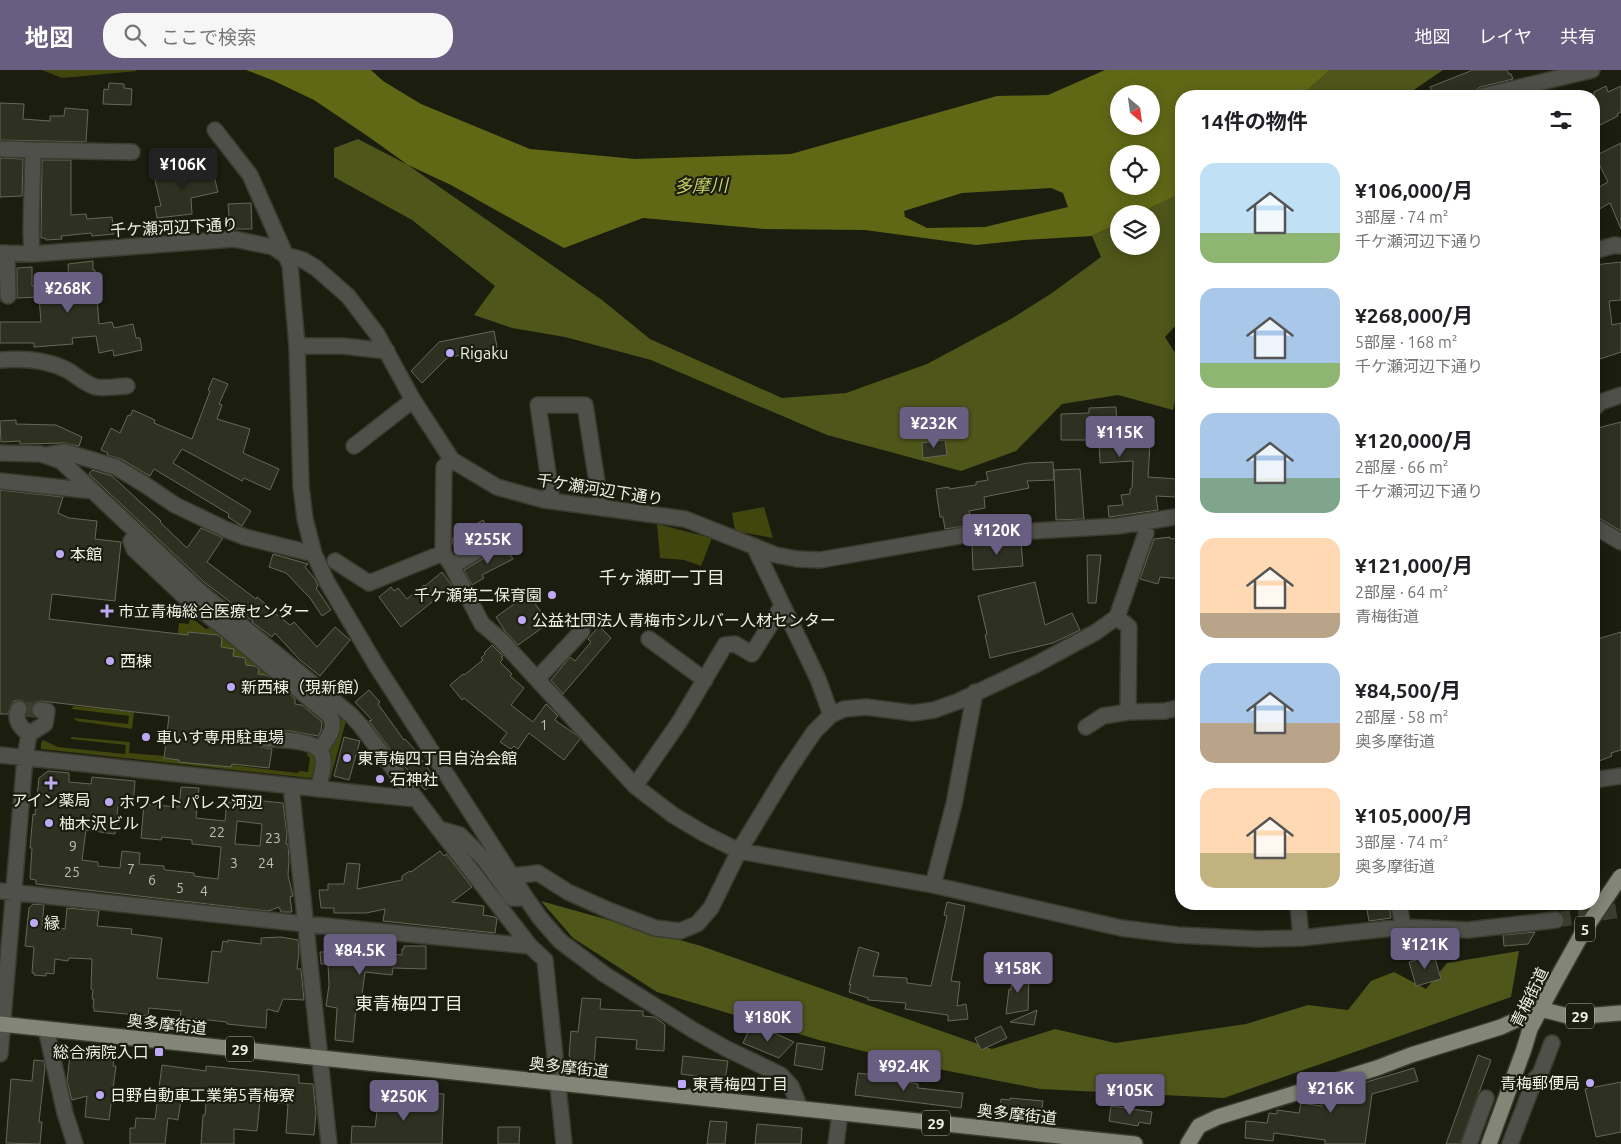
<!DOCTYPE html>
<html lang="ja">
<meta charset="utf-8">
<style>
:root{--surface:#fff;--page:#f6f6f6;--text:#202124;--muted:#757577;--accent:#675e82}
body{margin:0;font-family:Ubuntu,"Noto Sans JP",sans-serif;background:var(--page);color:var(--text);height:100vh;display:flex;flex-direction:column;font-size:19px;white-space:nowrap}
*{box-sizing:border-box;margin:0}
p{font-size:16px;color:var(--muted)}
.icon{flex:none;width:28px;height:28px;fill:none;stroke:currentColor;stroke-width:2;stroke-linecap:round;stroke-linejoin:round}
.map{position:relative;flex:1;overflow:hidden}
.panel{position:absolute;left:1175px;top:20px;width:425px;height:820px;display:flex;flex-direction:column;background:var(--surface);border-radius:20px;box-shadow:0 2px 12px #0003}
.panel>*{flex:none}
.needle{width:32px;rotate:151deg}
.fabs{position:absolute;left:1110px;top:15px;display:grid;gap:10px}
.fabs a{display:grid;place-items:center;width:50px;height:50px;border-radius:50%;background:var(--surface);box-shadow:0 2px 12px #0003;font-size:25px}
.price{position:absolute;translate:-50% -42px;padding:0 11px;border-radius:5px;background:var(--accent);color:#fff;font-size:16px;line-height:32px;filter:drop-shadow(0 1px 2px #0008)}
.price::after{content:'';position:absolute;left:50%;top:30px;width:15px;height:11px;margin-left:-8px;background:inherit;clip-path:polygon(0 0,100% 0,50% 100%)}
.price.selected{background:#222;color:#fff}
ul{padding:0;list-style:none}
li{display:flex;align-items:center;gap:15px;height:125px;padding:0 25px}
li span{display:grid;place-items:center;flex:none;width:140px;height:100px;border-radius:15px;color:#555}
li>.icon{margin-inline-start:auto}
span .icon{width:60px;height:60px;fill:#fffc;stroke-width:1}
li b{font-size:21px}
h2{display:flex;justify-content:space-between;align-items:center;height:60px;padding:0 25px;font-size:21px}
header{display:flex;align-items:center;gap:30px;box-sizing:border-box;height:70px;padding:0 25px;background:var(--accent);color:#fff}
header strong{font-size:24px}
nav{display:flex;gap:28px;margin-inline-start:auto;font-size:18px}
.search{width:350px;height:45px;background:var(--page);display:flex;align-items:center;gap:12px;box-sizing:border-box;padding:0 18px;border-radius:20px;color:var(--muted);font-size:19px}
.map>svg:first-child{display:block}
.green{fill:#40460e}
.forest{fill:#4f561a}
.water{fill:#606816;fill-rule:evenodd}
.building{fill:#2e3021;stroke:#656858;fill-rule:evenodd}
.lines{fill:none;stroke-linecap:round;stroke-linejoin:round}
.minor-tunnel{stroke:#3b3d2f;stroke-width:15;stroke-dasharray:15 8;stroke-linecap:butt}
.minor-casing{stroke:#393b2d;stroke-width:18}
.major-casing{stroke:#393b2d;stroke-width:18}
.minor{stroke:#4f5049;stroke-width:15}
.major{stroke:#838577;stroke-width:15}
.major-bridge-casing{stroke:#393b2d;stroke-width:18;stroke-linecap:butt}
.major-bridge{stroke:#838577;stroke-width:15}
.poi-dot{fill:#bda9f5;stroke:#1b1d0f;stroke-width:2}
.labels{text-anchor:middle;dominant-baseline:central;stroke-width:4.5;stroke-linejoin:round;paint-order:stroke}
.number-label{font-size:14px;fill:#bec0b5}
.shield{fill:#1b1d0f;stroke:#afb1a6;stroke-width:1}
.shield-label{font-size:15px;font-weight:bold;fill:#eef0e6}
.street-label{font-size:16px;fill:#eef0e6;stroke:#1b1d0f}
.poi-label{font-size:16px;fill:#eef0e6;stroke:#1b1d0f;text-anchor:start}
.water-label{font-size:18px;font-style:italic;fill:#c1ce64;stroke:#1b1d0f}
.neighbourhood-label{font-size:18px;fill:#eef0e6;stroke:#1b1d0f}
</style>
<header>
<strong>地図</strong>
<div class="search"><svg class="icon" aria-label="search" viewBox="0 0 24 24"><circle cx="10" cy="10" r="6"/><path d="M15 15l6 6"/></svg>ここで検索</div>
<nav><a>地図</a><a>レイヤ</a><a>共有</a></nav>
</header>
<div class="map">
<svg width="1621" height="1074" viewBox="0 0 1621 1074">
<rect width="100%" height="100%" fill="#1b1d0f"/>
<path class="green" d="M42 0H136L137 1 62 8Z
M764 437 773 468 735 461 732 443Z
M657 454 712 468 701 496 684 490 660 488Z
M190 547 206 559 213 557 270 605 258 604 259 596 246 595V588L233 586 234 579 221 577 222 565 189 562 187 569 177 568 179 553 189 554Z
M235 558 346 651 330 710 328 709 330 692 329 678 335 661Z
M73 636 134 642 132 659 77 651 73 648 128 654 129 646 72 639Z
M71 667 130 672 129 683 164 686 165 688 179 690V692L231 697 232 695 297 703 300 701 308 702 310 688 307 685 308 681 317 687 315 705 310 708 41 679V673L43 670 58 677 125 684 126 675 71 669Z"/>
<path class="forest" d="M1330 0H1443L1405 26H1301Z
M358 69 408 95 602 230 650 269 782 328 846 323 927 294 1011 249 1052 223 1101 187 1092 166 1119 153V176H1151V144H1137L1176 126 1181 120V250L1165 267 1181 292V301L1173 340 1118 325 1062 334 1016 381 961 401 827 365 651 290 565 267 512 258 474 245 495 216 412 150 334 107V78Z
M541 831 701 876 992 979 1055 959 1115 973 1246 954 1308 935 1348 940 1371 911 1394 902 1426 919 1447 893 1519 881 1511 927 1224 1028 1040 1019 918 995 819 970 657 922 573 868Z"/>
<path class="water" d="M246 0H371L383 11 421 34 530 79 635 89 791 84 997 26 1048 25 1105 0H1330L1301 26H1181V120L1176 126 1137 144H1119V153L1092 166 1024 170 976 175 865 160 764 159 643 148 564 178 451 115 408 95 369 67 314 30 272 10ZM1119 24H1151V56H1119ZM1119 84H1151V116H1119ZM1051 118 1063 123 1068 137 985 157 927 158 905 147 904 141 962 123Z"/>
<path class="building" d="M1473 0H1507L1509 4H1511L1513 9 1480 17 1476 20 1474 26H1434L1430 17Z
M109 13 124 14V18L132 19 131 35 103 34 104 19 108 20Z
M1606 16 1608 22 1621 16V42L1617 44 1618 46 1600 55 1594 41V22Z
M0 33 24 34 23 49 50 51V46H64L65 38 88 40 86 72 0 70Z
M1621 73V159L1610 133 1594 142V120L1608 112 1595 86Z
M0 88 23 89 22 126 0 127Z
M42 90H71V145L86 144 87 149 112 147 114 164 92 166 91 163 61 166 62 169 46 170 45 168H41Z
M211 94 218 122 191 128 192 144 157 148 155 137 161 136 154 106Z
M251 133 252 159H230L228 134Z
M93 191V200H95L99 254 112 252 114 258 133 254 136 268H140L142 280 114 286 113 280 99 283 96 266 72 268 73 274 34 277V273H0V252H41L39 227 17 228V198L32 197V216L69 212 68 194Z
M1621 192V230L1609 231 1612 255 1621 253V282L1594 291V195Z
M494 261 497 277 447 288 422 313 411 301 439 272Z
M213 308 228 314 219 334 222 335 217 349 250 359 243 383 279 399 270 420 244 408 242 411 182 379 173 393 251 441 242 456 228 447 229 444 154 399 150 406 121 389 107 385 108 383 101 380 111 358 120 363 128 345 130 346 133 340 155 350 154 353 192 369 210 321 208 320Z
M1116 337 1117 358H1118L1119 366 1148 367 1147 373 1150 374 1148 407 1177 409 1175 427 1156 426 1158 440 1109 447 1108 436 1123 435 1121 425 1130 424V419L1132 418 1133 391 1100 393 1099 370H1061V344L1089 343V338Z
M16 350V354L56 355 82 367 79 376 64 373 23 374H20V371L1 372 0 351Z
M1621 352V461L1599 448 1594 447V359Z
M945 370 947 385 923 388 922 373Z
M1053 392 1054 410 1027 411 1029 418 984 427 985 438 969 441 972 455 945 459 943 447H940L936 419 949 417V419L976 415V412L988 410 986 402 1027 393Z
M1080 399 1084 449 1056 450 1054 400Z
M92 400 112 406 161 451 160 452 187 478 201 458 223 468 207 492 256 529 257 527 273 540 272 541 290 555 294 552 317 577 335 557 350 570 320 606 300 590 275 563 272 567 252 552 253 551 237 540 238 538 204 512 89 404Z
M0 420 63 427 58 443 69 448 97 451 95 469 121 472 115 531 52 524 49 549 188 565V562L218 565 222 568 221 577 234 579 233 586 245 588 246 595 255 596 259 599 258 604 266 605 271 609 270 613 277 614 282 619V622H287L295 629V634L302 635 322 652 321 661 318 666 291 661 262 660 258 664 257 669 258 674 261 677 272 679 269 698 232 694 231 697 179 692V690L164 688 169 646 41 631 36 632 31 638V643L34 647 26 646 28 638 27 634 23 631 18 630 14 631 11 635 8 644H0Z
M483 450 490 462 458 482 452 472 453 468Z
M1170 467V469L1181 468V509L1160 507 1158 514 1140 509 1154 469Z
M1021 472 1023 496 973 500 972 475Z
M506 477 513 489 482 505 484 508 472 515 464 500 499 479 500 481Z
M273 484 308 494 305 497 315 509 318 516 316 518 331 540 322 546 310 528 286 503 269 497Z
M1087 485H1101L1096 533H1088Z
M442 502 452 516 401 557 379 527 391 517 394 521 398 518 407 529 424 515 425 516Z
M1035 512 1045 555 1072 543 1080 560 1053 573 990 588 985 565 987 564 978 526Z
M528 524 549 553 518 575 505 561 496 547Z
M599 556 611 568 563 624 551 610 570 587 575 591 591 572 588 569Z
M1621 562V680L1611 683 1612 686 1594 693V570Z
M492 575 503 586 501 587 503 589 500 592 512 604 510 606 524 618 511 635 533 652 546 634 558 646 555 649 556 651 575 664 580 669 564 690 529 663 518 679 514 676 511 679 500 672 507 663 464 628 462 630 450 615 463 604 464 605 483 590 481 588 485 584 484 583Z
M369 620 380 632 378 634 404 670 405 669 420 685 419 686 437 711 425 720 393 683 369 651 372 650 355 632Z
M344 667 360 671 349 710 334 706Z
M48 701 69 703V712L91 714 92 707 135 711 133 734 123 733 122 737 118 736 115 764 86 760 82 790 98 792V796L120 798 122 781 140 783 139 794 164 796V799L166 800 194 803V806L218 809 221 777 192 774V770L162 767 161 770 141 768 144 734 179 737 181 717 199 718 196 748 225 751 227 732 244 734V729L283 733 287 765 286 774H288L289 790 288 805 293 826 290 827 292 842H281L279 837 268 841 36 814V810L30 809 32 778H30L33 744 35 745 39 708ZM237 751 262 754 260 776 235 774Z
M440 781 444 786 446 784 472 817 452 832 484 836 483 845 495 847 497 849 495 863 383 851 385 839 366 843H334V838H321L319 820H328V814H344L347 793 360 794 357 819 402 810V806L410 801 411 802Z
M947 832 965 836 951 911 960 912 957 936 966 934 968 949 948 951V945L905 939 906 933 868 930V928L849 922 851 914 849 915 859 877 879 883 873 906 907 908V913L931 916 947 846 944 845Z
M33 834 44 835 42 855 65 859 67 838 99 841 97 856 132 859 131 864 162 868 157 908 208 913 212 881 221 882 223 871 228 872V870L261 874V868L281 867 298 870 299 882 297 899H301L304 930 283 929 278 942 267 939 266 958 227 954V952L180 947 181 941 149 938 148 946 94 941V938L93 937 94 929H92L93 920 91 919 92 889 69 888 68 891 55 889 54 904 46 903V906L34 905V903H32L34 877 25 876 29 838Z
M1366 834H1389L1391 848 1369 851Z
M1535 862 1528 874 1504 876 1503 865Z
M355 868 376 870 375 883 402 885V879H404V876H426V899L393 898 392 905 365 902 360 939 356 938 353 972 335 970 337 938 326 936 329 915 328 894H321L320 882H325L324 873 355 870Z
M1434 885 1441 909 1416 916 1409 892Z
M1012 904 1029 905 1028 940 1006 944 1009 919 1011 920Z
M582 928 601 929 600 939 643 941V946L654 947 660 951 665 955 664 981 636 979 637 970 596 967 594 998 581 997 569 986 571 961 578 962Z
M1037 940 1034 955 1010 952Z
M1001 956 1007 968 981 980 975 968Z
M750 958 770 966 772 962 794 972 779 988 743 973Z
M797 973 825 977 822 1000 794 995Z
M70 985 100 988V986L114 988 113 996H116L109 1050 85 1047 87 1026 72 1030 67 1011Z
M1478 985 1491 990 1460 1074H1446Z
M683 986 728 991 725 1010 681 1004Z
M34 990 44 991 45 997 39 1052H42L40 1074 6 1073 11 1009 32 1011Z
M162 995 206 1001V996L299 1005V1013L313 1014 316 1043 314 1065 286 1063 288 1034 260 1031 257 1061 234 1059V1074H201L203 1045H205L207 1020 183 1017 178 1050 168 1048 165 1074H130V1058H135L136 1048 155 1049Z
M1414 998 1418 1011 1372 1024 1365 1074H1325V1070L1274 1063 1273 1071 1245 1068 1246 1051 1267 1053 1269 1043 1277 1044V1040L1299 1043 1301 1033 1322 1036 1319 1026Z
M858 1003 896 1008 895 1010 918 1014V1018L963 1023 961 1038 855 1025Z
M1621 1012V1062L1596 1067 1585 1019Z
M384 1017 396 1019 394 1032 422 1035V1023L444 1024 442 1074H351L352 1056 375 1057 379 1027H382Z
M1010 1028 1043 1031 1041 1045 1000 1042 1001 1029 1010 1030Z
M1111 1036 1152 1042 1150 1054 1139 1052 1138 1056 1109 1051Z
M710 1051 727 1052 725 1074H707Z
M757 1054 802 1058 801 1074H755Z
M498 1057H520L519 1074H498Z"/>
<g class="lines">
<path class="minor-tunnel" d="M19 639 40 640
M1556 850 1621 840"/>
<g class="minor-casing">
<path id="minor" d="M1483 26 1592 0
M215 60 250 105 290 195 297 276 301 416 305 449 314 484 327 512 376 595 526 828 540 848 560 871 604 904 693 960 727 979 781 1005 791 1016 800 1038
M0 79 33 80
M1594 181 1615 175 1621 176
M0 183 32 184 234 169 273 177 285 185 303 190 316 198 348 226 377 264 413 330 452 390 497 417 544 430 685 449 776 485 797 489 820 490 965 465 1118 456 1181 446
M7 183 8 226
M32 184 31 161 33 80 132 82
M297 276H343L387 281
M0 290C23 288 47 289 69 301 77 306 85 314 96 317 105 319 117 316 127 316
M1594 338 1601 332 1621 325
M354 376 413 330
M0 383 41 384 61 391 198 520 351 645 361 656 439 759 530 876 545 890 564 1074
M47 385 65 382 116 397 144 414 175 435 227 460 245 467 314 484
M452 390 444 397 443 483 452 496 482 554 500 569 635 716 673 745 703 763 739 781 933 815 1121 858 1178 865 1257 869 1301 868 1403 857 1468 860 1556 850
M0 411 93 421
M552 431 538 335H585L601 438
M1594 456 1621 472
M138 464 131 471 134 479 188 530 222 556 330 646C337 659 327 669 320 679
M754 476 818 609 831 645
M335 491 369 513 443 483
M452 496 497 469
M1117 547 1129 557 1128 642
M649 569 705 610
M537 609 582 561
M19 639C13 649 21 658 29 664
M1086 657 1103 646 1128 642 1165 641 1181 637
M29 664 45 654 47 641 40 640
M266 669C281 670 320 669 323 687 325 697 320 709 318 719
M0 685 416 729
M1594 710 1621 706
M291 716 329 1074
M635 716 680 651 725 575 735 574 752 584 782 536
M439 759 460 765 484 789 512 828H526
M512 806 538 803 568 822 608 840 655 858 680 861 697 854 711 838 739 781 787 702 814 662 831 645 844 639 866 637 913 643 934 640 959 631 1037 594 1096 562 1117 547 1146 463 1143 452
M933 815 954 734 975 622
M0 821 305 854 530 876
M1298 834 1301 868
M1399 834 1403 857
M46 959 65 1043 75 1074
M0 984 25 688 29 664
M836 1074 840 1043
M1469 1074 1486 1028
M1510 1074 1535 1009 1540 1004 1552 973"/>
</g>
<g class="major-casing">
<path id="major" d="M0 954 1135 1074
M1188 1074 1199 1056 1218 1047 1377 998 1411 985 1501 957 1540 939 1572 947 1621 943
M1489 1074 1524 979 1530 959 1554 914"/>
</g>
<use href="#minor" class="minor"/>
<use href="#major" class="major"/>
<g class="major-bridge-casing">
<path id="major-bridge" d="M1554 914 1583 862 1621 806"/>
</g>
<use href="#major-bridge" class="major-bridge"/>
</g>
<g class="poi-dot">
<circle cx="450" cy="283" r="5"/>
<circle cx="60" cy="484" r="5"/>
<circle cx="552" cy="525" r="5"/>
<path d="M104.5 533.5h5v5h5v5h-5v5h-5v-5h-5v-5h5z"/>
<circle cx="522" cy="550" r="5"/>
<circle cx="110" cy="591" r="5"/>
<circle cx="231" cy="617" r="5"/>
<circle cx="146" cy="667" r="5"/>
<circle cx="347" cy="688" r="5"/>
<circle cx="380" cy="709" r="5"/>
<path d="M48.5 705.5h5v5h5v5h-5v5h-5v-5h-5v-5h5z"/>
<circle cx="109" cy="732" r="5"/>
<circle cx="49" cy="753" r="5"/>
<circle cx="34" cy="853" r="5"/>
<rect x="154" y="977" width="10" height="10" rx="2.5"/>
<circle cx="1590" cy="1013" r="5"/>
<rect x="677" y="1009" width="10" height="10" rx="2.5"/>
<circle cx="100" cy="1025" r="5"/>
</g>
<g class="labels">
<g class="number-label">
<text x="544" y="655">1</text>
<text x="217" y="762">22</text>
<text x="273" y="768">23</text>
<text x="73" y="776">9</text>
<text x="234" y="793">3</text>
<text x="266" y="793">24</text>
<text x="131" y="799">7</text>
<text x="72" y="802">25</text>
<text x="152" y="810">6</text>
<text x="180" y="818">5</text>
<text x="204" y="821">4</text>
</g>
<g class="shield">
<rect x="1575" y="846.5" width="20" height="25" rx="4"/>
<rect x="1566" y="933.5" width="28" height="25" rx="4"/>
<rect x="226" y="966.5" width="28" height="25" rx="4"/>
<rect x="922" y="1040.5" width="28" height="25" rx="4"/>
</g>
<g class="shield-label">
<text x="1585" y="859">5</text>
<text x="1580" y="946">29</text>
<text x="240" y="979">29</text>
<text x="936" y="1053">29</text>
</g>
<g class="street-label">
<text transform="translate(174 157) rotate(-3)">千ケ瀬河辺下通り</text>
<text transform="translate(600 419) rotate(9)">千ケ瀬河辺下通り</text>
<text transform="translate(1529 927) rotate(-64)">青梅街道</text>
<text transform="translate(167 954) rotate(6)">奥多摩街道</text>
<text transform="translate(569 997) rotate(6)">奥多摩街道</text>
<text transform="translate(1017 1044) rotate(6)">奥多摩街道</text>
</g>
<g class="poi-label">
<text x="460" y="283">Rigaku</text>
<text x="70" y="484">本館</text>
<text x="542" y="525" text-anchor="end">千ケ瀬第二保育園</text>
<text x="118" y="541">市立青梅総合医療センター</text>
<text x="532" y="550">公益社団法人青梅市シルバー人材センター</text>
<text x="120" y="591">西棟</text>
<text x="241" y="617">新西棟（現新館）</text>
<text x="156" y="667">車いす専用駐車場</text>
<text x="357" y="688">東青梅四丁目自治会館</text>
<text x="390" y="709">石神社</text>
<text x="51" y="730" text-anchor="middle">アイン薬局</text>
<text x="119" y="732">ホワイトパレス河辺</text>
<text x="59" y="753">柚木沢ビル</text>
<text x="44" y="853">縁</text>
<text x="149" y="982" text-anchor="end">総合病院入口</text>
<text x="1580" y="1013" text-anchor="end">青梅郵便局</text>
<text x="692" y="1014">東青梅四丁目</text>
<text x="110" y="1025">日野自動車工業第5青梅寮</text>
</g>
<g class="water-label">
<text transform="translate(701 115) rotate(-1)">多摩川</text>
</g>
<g class="neighbourhood-label">
<text x="662" y="507">千ヶ瀬町一丁目</text>
<text x="409" y="933">東青梅四丁目</text>
</g>
</g>
</svg>
<div class="fabs">
<a><svg class="needle" viewBox="-14 -14 28 28"><path d="M0-13l5 13h-10z" fill="#e53935"/><path d="M0 13l5-13h-10z" fill="#757577"/></svg></a>
<a><svg class="icon" aria-label="locate" viewBox="0 0 24 24"><circle cx="12" cy="12" r="6"/><path d="M12 2v4M12 18v4M2 12h4M18 12h4"/></svg></a>
<a><svg class="icon" aria-label="layers" viewBox="0 0 24 24"><path d="M12 4l9 5-9 5-9-5zM3 14l9 5 9-5"/></svg></a>
</div>
<b class="price selected" style="left:183px;top:120px">¥106K</b>
<b class="price" style="left:68px;top:244px">¥268K</b>
<b class="price" style="left:934px;top:379px">¥232K</b>
<b class="price" style="left:1120px;top:388px">¥115K</b>
<b class="price" style="left:997px;top:486px">¥120K</b>
<b class="price" style="left:488px;top:495px">¥255K</b>
<b class="price" style="left:1425px;top:900px">¥121K</b>
<b class="price" style="left:360px;top:906px">¥84.5K</b>
<b class="price" style="left:1018px;top:924px">¥158K</b>
<b class="price" style="left:768px;top:973px">¥180K</b>
<b class="price" style="left:904px;top:1022px">¥92.4K</b>
<b class="price" style="left:1331px;top:1044px">¥216K</b>
<b class="price" style="left:1130px;top:1046px">¥105K</b>
<b class="price" style="left:404px;top:1052px">¥250K</b>
<section class="panel">
<h2>14件の物件<svg class="icon" aria-label="filters" viewBox="0 0 24 24"><path d="M4 7h16M4 17h16"/><circle cx="9" cy="7" r="2"/><circle cx="15" cy="17" r="2"/></svg></h2>
<ul>
<li><span style="background:linear-gradient(#bfe0f5 70%,#8fb573 0)"><svg class="icon" aria-label="home" viewBox="0 0 24 24"><path d="M3 11l9-7 9 7M6 9v11h12V9"/></svg></span><div><b>¥106,000/月</b><p>3部屋 · 74 m²</p><p>千ケ瀬河辺下通り</p></div></li>
<li><span style="background:linear-gradient(#a9c7e8 75%,#8fb573 0)"><svg class="icon" aria-label="home" viewBox="0 0 24 24"><path d="M3 11l9-7 9 7M6 9v11h12V9"/></svg></span><div><b>¥268,000/月</b><p>5部屋 · 168 m²</p><p>千ケ瀬河辺下通り</p></div></li>
<li><span style="background:linear-gradient(#a9c7e8 65%,#7fa58c 0)"><svg class="icon" aria-label="home" viewBox="0 0 24 24"><path d="M3 11l9-7 9 7M6 9v11h12V9"/></svg></span><div><b>¥120,000/月</b><p>2部屋 · 66 m²</p><p>千ケ瀬河辺下通り</p></div></li>
<li><span style="background:linear-gradient(#ffd9b3 75%,#b9a48a 0)"><svg class="icon" aria-label="home" viewBox="0 0 24 24"><path d="M3 11l9-7 9 7M6 9v11h12V9"/></svg></span><div><b>¥121,000/月</b><p>2部屋 · 64 m²</p><p>青梅街道</p></div></li>
<li><span style="background:linear-gradient(#a9c7e8 60%,#b9a48a 0)"><svg class="icon" aria-label="home" viewBox="0 0 24 24"><path d="M3 11l9-7 9 7M6 9v11h12V9"/></svg></span><div><b>¥84,500/月</b><p>2部屋 · 58 m²</p><p>奥多摩街道</p></div></li>
<li><span style="background:linear-gradient(#ffd9b3 65%,#c2b280 0)"><svg class="icon" aria-label="home" viewBox="0 0 24 24"><path d="M3 11l9-7 9 7M6 9v11h12V9"/></svg></span><div><b>¥105,000/月</b><p>3部屋 · 74 m²</p><p>奥多摩街道</p></div></li>
</ul>
</section>
</div>
